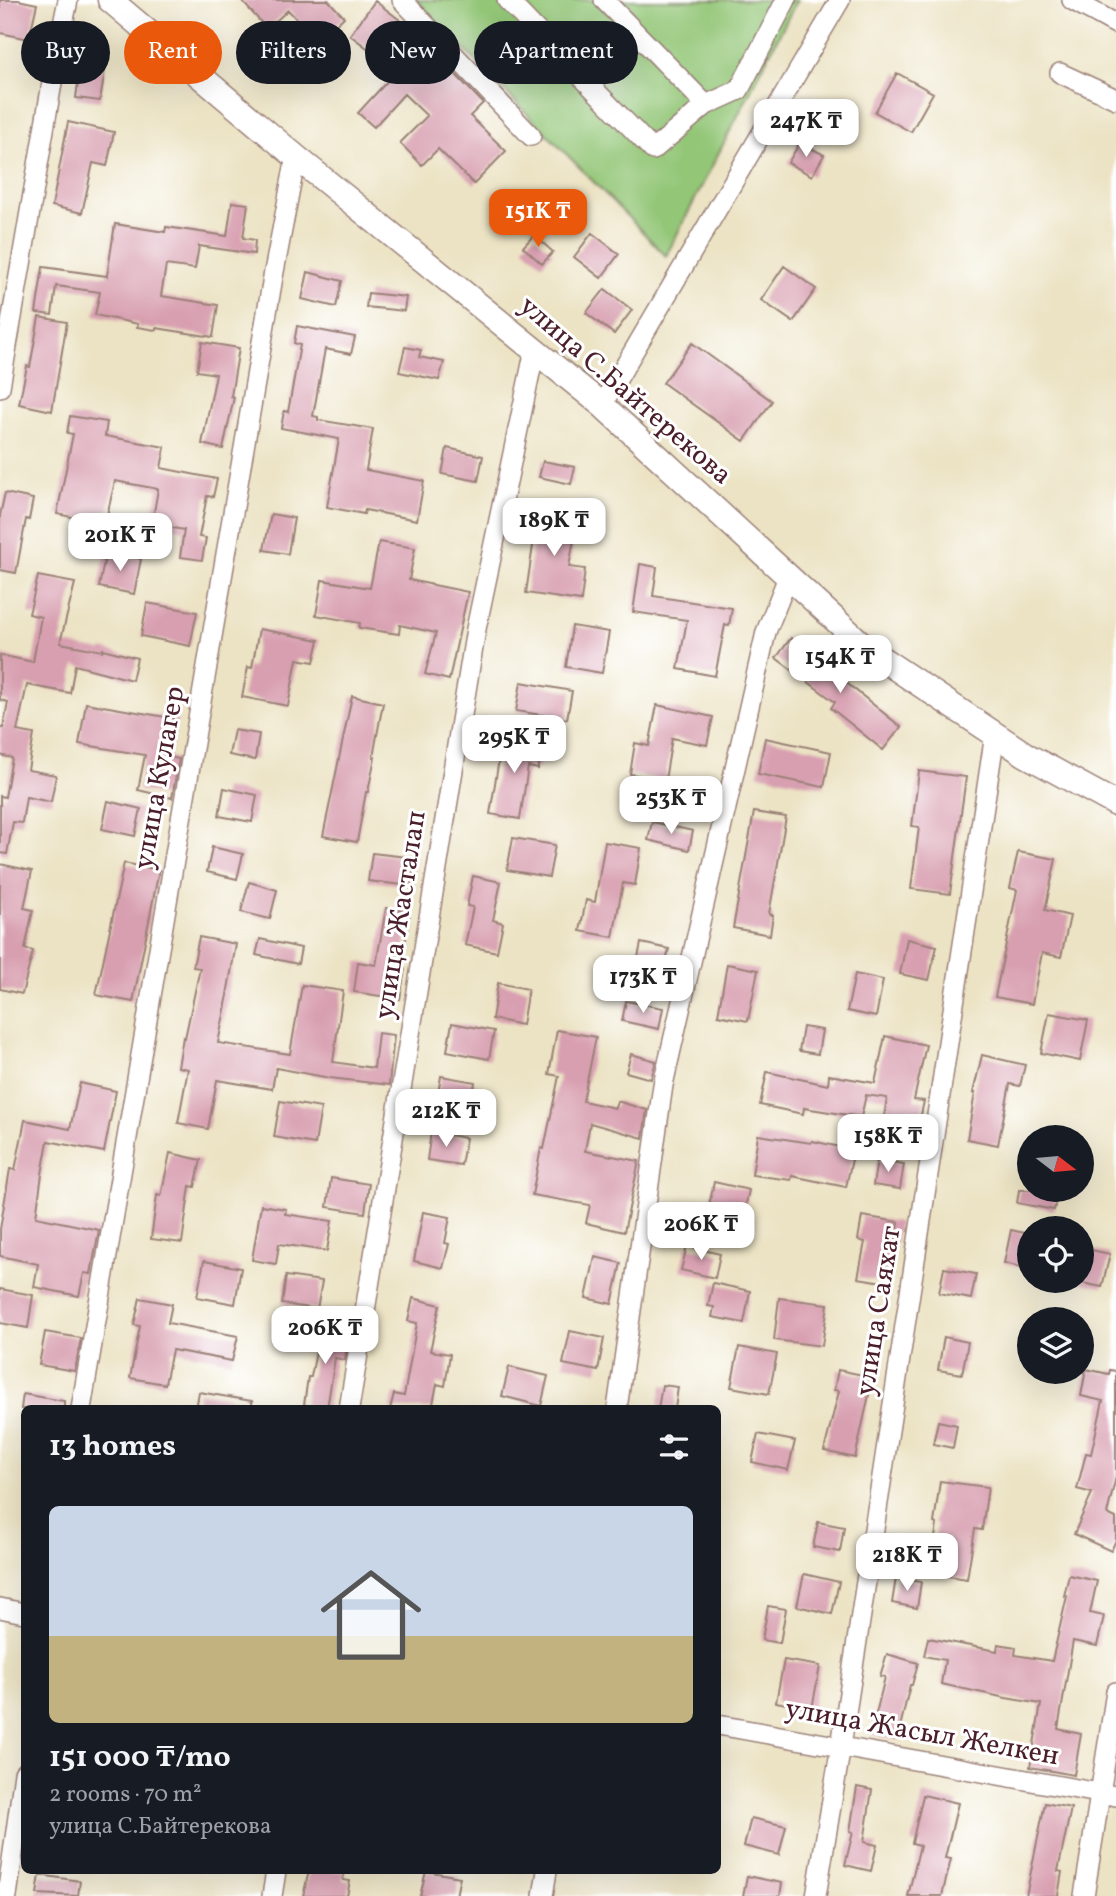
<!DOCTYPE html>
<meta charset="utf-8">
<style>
:root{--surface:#171b24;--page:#20242c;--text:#f1f3f6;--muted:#9ea1a6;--line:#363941;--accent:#ea580c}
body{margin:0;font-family:Vollkorn,serif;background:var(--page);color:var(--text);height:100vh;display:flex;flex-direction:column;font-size:26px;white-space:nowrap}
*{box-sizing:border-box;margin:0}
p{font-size:23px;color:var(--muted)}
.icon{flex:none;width:38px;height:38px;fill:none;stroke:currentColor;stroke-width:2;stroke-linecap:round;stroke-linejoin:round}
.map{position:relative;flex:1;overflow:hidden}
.panel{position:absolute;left:21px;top:1405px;width:700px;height:469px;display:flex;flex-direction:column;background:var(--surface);border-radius:10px;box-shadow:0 7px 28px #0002}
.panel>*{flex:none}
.guide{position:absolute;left:21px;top:21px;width:700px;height:63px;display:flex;gap:14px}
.needle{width:46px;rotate:106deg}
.fabs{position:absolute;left:1017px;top:1125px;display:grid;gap:14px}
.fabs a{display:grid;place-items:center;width:77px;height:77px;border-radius:50%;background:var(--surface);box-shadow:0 7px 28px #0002;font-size:35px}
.price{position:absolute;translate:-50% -60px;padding:0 16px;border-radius:14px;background:#fff;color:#222;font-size:23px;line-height:46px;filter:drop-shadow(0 2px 4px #0008)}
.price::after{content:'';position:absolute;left:50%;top:42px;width:21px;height:16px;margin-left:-10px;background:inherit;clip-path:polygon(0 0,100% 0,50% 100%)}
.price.on{background:var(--accent);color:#fff}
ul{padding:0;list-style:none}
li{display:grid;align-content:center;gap:14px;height:371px;padding:0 28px}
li+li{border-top:2px solid var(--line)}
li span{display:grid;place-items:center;height:217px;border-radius:10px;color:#555}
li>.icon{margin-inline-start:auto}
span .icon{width:126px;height:126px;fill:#fffc;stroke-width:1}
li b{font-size:30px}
h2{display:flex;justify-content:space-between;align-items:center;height:84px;padding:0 28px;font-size:30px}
.pill{padding:0 24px;border-radius:32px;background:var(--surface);box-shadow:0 7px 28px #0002;font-size:24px;line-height:63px}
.pill.on{background:var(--accent);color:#fff}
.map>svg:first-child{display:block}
.green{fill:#93c677;stroke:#6e7251;stroke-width:2}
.building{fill:#d89fb0}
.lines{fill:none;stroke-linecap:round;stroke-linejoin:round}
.minor-casing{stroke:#9b8178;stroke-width:22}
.major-casing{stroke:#9b8178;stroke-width:27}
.minor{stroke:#fff;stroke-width:19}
.major{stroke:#fff;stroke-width:24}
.labels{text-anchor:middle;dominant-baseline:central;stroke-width:6;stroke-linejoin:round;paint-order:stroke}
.street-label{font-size:28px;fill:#4a1f2b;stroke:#fff}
</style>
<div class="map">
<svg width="1116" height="1896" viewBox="0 0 1116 1896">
<rect width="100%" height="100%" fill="#fff"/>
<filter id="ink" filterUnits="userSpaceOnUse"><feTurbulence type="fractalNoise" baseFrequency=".0143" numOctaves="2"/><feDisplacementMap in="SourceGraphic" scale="14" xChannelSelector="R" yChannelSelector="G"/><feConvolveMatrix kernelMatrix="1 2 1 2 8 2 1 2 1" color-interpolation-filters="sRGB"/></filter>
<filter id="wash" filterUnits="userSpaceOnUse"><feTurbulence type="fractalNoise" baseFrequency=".00686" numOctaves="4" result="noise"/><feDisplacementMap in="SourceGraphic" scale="28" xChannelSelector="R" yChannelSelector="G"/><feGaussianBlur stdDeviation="1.57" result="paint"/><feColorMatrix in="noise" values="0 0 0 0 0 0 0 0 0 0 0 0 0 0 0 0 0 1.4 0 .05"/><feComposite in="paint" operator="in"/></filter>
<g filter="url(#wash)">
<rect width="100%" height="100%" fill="#ece3c4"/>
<path class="green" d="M416 0H797L666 256Z"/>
<g id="blocks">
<path class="building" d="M0 0H18L37 4 29 39 0 33Z
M241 0H328L344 17 318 42 288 10 267 29Z
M375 1 413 30 483 103 470 116 506 151 474 184 438 149 422 165 400 143 427 116 404 94 374 127 358 113 404 63 383 41 374 53 350 35Z
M80 67 105 70 100 101 76 98Z
M897 73 933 93 911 132 875 112Z
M68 122 114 132 107 166 93 163 82 213 52 206Z
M800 142 824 155 812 176 788 163Z
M232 202 248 204 243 238 255 240 254 254 199 246 195 269 166 265 161 296 218 305 213 337 156 328V330L137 327 138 324 95 315 100 292 56 286 52 315 36 313 43 267 107 276 115 224 165 232 166 227 227 236Z
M592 233 619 254 601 278 574 257Z
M534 235 553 252 542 264 523 247Z
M784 266 816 289 793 322 761 300Z
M308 272 342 281 336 307 302 299Z
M605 289 632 310 614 334 586 313Z
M368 293 406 297 404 311 366 307Z
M39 317 67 322 52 411 19 404 27 366 30 367Z
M297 326 355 337 351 354 325 349 313 416 318 417V420L373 429 366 470 424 481 417 520 365 510 364 514 327 507 339 439 281 428 284 411 288 412 300 345 294 343Z
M202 342 239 348 231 396 234 397 223 449 202 444 216 374 197 371Z
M692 343 772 401 744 441 663 383Z
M405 347 421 350 419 357 444 362 439 380 399 372Z
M70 416 107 422 105 436 165 447 161 468 217 479 213 497 207 496 199 537 206 538 202 560 180 557 184 530 152 524 158 489 115 481 105 524 57 514 73 434 67 433Z
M447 448 483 456 478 481 442 474Z
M543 461 575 467 571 484 539 477Z
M5 493 33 499 29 520 26 519 16 573 0 570V515Z
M536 509 578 517 569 567 585 569 581 601 526 593 534 539H530Z
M271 514 294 518 288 554 264 550Z
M379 542 415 548 409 580 468 592 449 680 425 674 436 633 400 625 399 634 359 628 360 623 316 615 322 580 370 588Z
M106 552 141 559 134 594 99 587Z
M640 564 657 567 653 596 732 608 729 626 725 625 715 676 678 669 687 620 633 612Z
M38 576 75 583 60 643 102 651 103 649 137 658 132 680 75 665 70 693 27 685 17 731 34 734 28 770 56 775 51 802 26 797 22 823 13 822 7 854 0 853V796L5 797 12 758 0 755V727L3 728 8 702 0 700V655L33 662 41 617 29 614Z
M147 603 197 612 190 646 141 636Z
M572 626 609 632 602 673 566 667Z
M259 629 319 640 314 662 297 659 288 706 242 697 248 667 252 668Z
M791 638 834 670 833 672 901 727 883 750 831 708 835 702 776 658Z
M521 682 572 691 567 719 516 711Z
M352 696 383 703 373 757H375L368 792H366L357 842 323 836Z
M86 703 177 719 169 757 179 759 172 798 138 790 145 755 79 744Z
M657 705 713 717 707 745 672 738 665 780 630 774 635 743 649 746Z
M234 730 259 734 255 760 229 755Z
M503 735 543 743 538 769 528 767 520 819 490 814Z
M765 738 831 752 824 787 758 774Z
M919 771 966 777 950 894 911 889 919 827 912 826Z
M224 788 257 795 252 822 219 816Z
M108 801 141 809 135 836 102 829Z
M754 812 786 817 769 914 773 915 770 935 733 928Z
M652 822 693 831 689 850 648 840Z
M513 838 555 845 549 877 507 870Z
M605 842 641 848 635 885 623 883 613 937 580 931 586 900 595 902Z
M212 847 243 854 237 879 207 872Z
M1018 852 1056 859 1045 910 1070 916 1061 957 1042 953 1032 1004 995 997 1017 890 1010 888Z
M372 853 415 858 412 886 368 881Z
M124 863 159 870 133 1002 96 995Z
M0 864 32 871 24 908 33 910 25 949 33 951 22 994 0 989Z
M473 876 501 882 493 920 503 923 497 952 465 945 473 907 467 906Z
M249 882 277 890 270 919 241 912Z
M386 908 410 912 401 969H405L400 999 354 992 358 962 376 965Z
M199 937 236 944 227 995H228L218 1043 290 1054 302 985 343 991 333 1062 374 1068 378 1033 394 1035 389 1085 330 1078 276 1068 272 1089 217 1080 208 1129 178 1123 188 1069 178 1067 183 1037 185 1038 200 968 193 967Z
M260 939 301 948 298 964 256 955Z
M907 939 937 946 929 980 900 974Z
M641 943 669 949 662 978 635 972Z
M727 964 758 970 748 1021 718 1015Z
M855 974 883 980 876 1017 847 1011Z
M498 983 528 989 522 1025 492 1019Z
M626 1001 663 1008 659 1029 622 1021Z
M1049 1013 1088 1020 1080 1061 1041 1053Z
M452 1023 494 1031 489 1059 447 1051Z
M803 1027 822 1030 818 1054 799 1051Z
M557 1030 596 1037 583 1101 615 1108 617 1101 647 1110 643 1138 590 1123 585 1151 639 1161 624 1232 586 1223 590 1205 532 1195 541 1148 544 1149 559 1076 549 1074Z
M885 1036 926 1045 914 1100 924 1101 919 1124 884 1117 887 1098 866 1095 861 1117 804 1108 803 1114 760 1105 767 1072 828 1085 829 1075 875 1083Z
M631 1054 656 1061 651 1079 626 1072Z
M982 1055 1025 1065 1020 1086 1010 1084 998 1145 967 1139 975 1093H973Z
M441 1076 475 1082 471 1106 437 1100Z
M80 1083 116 1091 104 1152 48 1141 42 1174 36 1217 99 1230 91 1274 84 1273 79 1296 34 1287 38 1264 0 1256V1229L10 1169 15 1170 25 1120 70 1129Z
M280 1101 321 1108 315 1144 274 1137Z
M431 1132 466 1138 461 1165 427 1160Z
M758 1135 811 1143 812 1141 854 1150 846 1187 792 1176 791 1180 752 1175Z
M170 1153 201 1160 195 1187 190 1186 182 1243 151 1239 157 1195 161 1196Z
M877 1160 904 1164 900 1189 873 1185Z
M331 1178 369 1184 365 1213 327 1207Z
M714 1182 749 1190 741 1227 706 1220Z
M1019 1190H1058L1054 1210 1017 1203Z
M261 1205 286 1209 285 1214 332 1221 327 1251 279 1244 276 1264 252 1260Z
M423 1212 450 1217 445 1243 449 1244 443 1268 414 1261Z
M862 1216 899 1222 895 1247 889 1246 883 1282 858 1278 865 1242 858 1240Z
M1011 1230 1029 1234V1269L1004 1263Z
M687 1246 720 1254 715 1278 681 1270Z
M1082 1248 1110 1254 1102 1287 1082 1283Z
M595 1257 621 1263 612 1304 586 1298Z
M204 1261 241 1268 235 1304 197 1297Z
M944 1268 976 1274 971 1299 939 1293Z
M286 1276 322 1281 317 1309 282 1304Z
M713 1283 750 1291 744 1323 712 1317 714 1307 708 1306Z
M0 1289 33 1295 28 1328 0 1323Z
M140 1298 172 1304 168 1323 238 1336 232 1361 172 1350 165 1384 130 1378 140 1326 134 1325Z
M413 1298 440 1305 430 1351 450 1354 445 1386 437 1384 432 1409H390L394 1394 404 1396 417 1323 408 1321Z
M779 1298 828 1304 822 1346 774 1340Z
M321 1326 349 1332 345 1360 335 1358 327 1409 304 1405 308 1377H311Z
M570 1331 604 1338 598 1371 563 1364Z
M45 1332 81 1338 75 1371 39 1365Z
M944 1337 968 1342 962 1374 938 1370Z
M739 1347 777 1354 769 1394 731 1387Z
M509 1367 548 1376 541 1406 502 1396Z
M1086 1369 1109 1374 1110 1370 1116 1371V1477L1107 1514 1116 1518V1540L1111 1551 1074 1534 1092 1493 1077 1489 1086 1453 1091 1454 1103 1401 1081 1396Z
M838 1370 873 1377 855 1458 824 1451 839 1391 834 1390Z
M662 1385 678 1387 675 1409H658Z
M199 1392 252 1401V1409H196Z
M23 1394 64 1401V1409H21Z
M938 1421 957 1425 953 1448 933 1444Z
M758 1434 795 1441 788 1470 752 1462Z
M940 1481 988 1487 982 1530 975 1529 967 1579 930 1573 937 1524 934 1523Z
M818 1522 844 1527 840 1552 813 1547Z
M804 1574 839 1582 832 1614 797 1606Z
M1069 1575 1097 1581 1090 1613 1104 1616 1097 1646 1073 1641 1058 1729 1081 1734 1074 1775 1030 1767 1041 1704 1006 1698 941 1684 945 1660 924 1656 928 1638 997 1651 998 1644 1016 1647 1015 1655 1052 1661 1067 1596H1064Z
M896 1578 921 1582 917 1608 892 1603Z
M768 1606 786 1609 780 1643 762 1640Z
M887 1654 918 1663 912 1685H910L897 1740 871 1734 885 1677 880 1676Z
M784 1660 820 1666 812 1709 776 1702Z
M857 1787 872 1790 864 1842 877 1845 871 1871 845 1865 853 1832 850 1831Z
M923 1795 958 1803 945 1858 951 1859 942 1896H908L920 1845 912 1843Z
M1045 1803 1071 1808 1058 1871 1062 1872 1058 1896H1026Z
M751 1818 786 1826 779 1855 744 1846Z
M309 1871H345L343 1880 350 1881 347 1896H303Z
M426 1871 460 1877 456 1896H420Z
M40 1875 80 1881 78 1896 37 1894Z
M747 1876 782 1883 780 1896H743Z"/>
</g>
</g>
<g filter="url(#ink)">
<use href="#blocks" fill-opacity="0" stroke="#9b8178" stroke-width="2"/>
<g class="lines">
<g class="minor-casing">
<path id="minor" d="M402 0 531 136
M507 0 653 150 706 105 739 90 786 0
M604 0 706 105
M1072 0 1116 24
M1060 73 1116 99
M0 387 58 48 68 0
M602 405 840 0
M81 1409 273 277 296 157
M349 1409 476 629 535 349
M617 1409 663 1085 766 632 788 577
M0 1608 24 1613
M718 1725 1116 1796
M7 1896 24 1773
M272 1896 276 1871
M543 1896 547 1871
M816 1896 841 1746 995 734
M1084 1896 1116 1692"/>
</g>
<g class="major-casing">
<path id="major" d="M110 0 296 157 602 405 867 649 1026 755 1116 804"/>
</g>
<use href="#minor" class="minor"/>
<use href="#major" class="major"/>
</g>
</g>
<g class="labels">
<g class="street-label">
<text transform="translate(625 391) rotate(41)">улица С.Байтерекова</text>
<text transform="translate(160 778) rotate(-80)">улица Кулагер</text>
<text transform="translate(401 915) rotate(-81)">улица Жасталап</text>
<text transform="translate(879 1311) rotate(-81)">улица Саяхат</text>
<text transform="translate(922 1733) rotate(10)">улица Жасыл Желкен</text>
</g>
</g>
</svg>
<div class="fabs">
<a><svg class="needle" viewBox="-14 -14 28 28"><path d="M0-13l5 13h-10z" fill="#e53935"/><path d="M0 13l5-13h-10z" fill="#9ea1a6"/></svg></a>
<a><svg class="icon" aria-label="locate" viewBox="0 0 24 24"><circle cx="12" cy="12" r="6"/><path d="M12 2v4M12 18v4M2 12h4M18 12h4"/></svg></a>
<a><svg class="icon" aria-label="layers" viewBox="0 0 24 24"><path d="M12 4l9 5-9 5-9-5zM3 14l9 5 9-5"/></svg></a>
</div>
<b class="price" style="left:806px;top:159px">247K ₸</b>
<b class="price on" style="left:538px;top:249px">151K ₸</b>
<b class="price" style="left:554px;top:558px">189K ₸</b>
<b class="price" style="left:120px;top:573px">201K ₸</b>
<b class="price" style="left:840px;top:695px">154K ₸</b>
<b class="price" style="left:514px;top:775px">295K ₸</b>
<b class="price" style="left:671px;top:836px">253K ₸</b>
<b class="price" style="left:643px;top:1015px">173K ₸</b>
<b class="price" style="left:446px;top:1149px">212K ₸</b>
<b class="price" style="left:888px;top:1174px">158K ₸</b>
<b class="price" style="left:701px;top:1262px">206K ₸</b>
<b class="price" style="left:325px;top:1366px">206K ₸</b>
<b class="price" style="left:907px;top:1593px">218K ₸</b>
<div class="guide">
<a class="pill">Buy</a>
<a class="pill on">Rent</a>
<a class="pill">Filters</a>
<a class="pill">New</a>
<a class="pill">Apartment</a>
</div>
<section class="panel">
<h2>13 homes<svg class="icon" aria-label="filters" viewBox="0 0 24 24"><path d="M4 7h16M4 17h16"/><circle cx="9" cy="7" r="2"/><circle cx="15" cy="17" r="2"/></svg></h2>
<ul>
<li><span style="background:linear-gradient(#c9d6e8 60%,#c2b280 0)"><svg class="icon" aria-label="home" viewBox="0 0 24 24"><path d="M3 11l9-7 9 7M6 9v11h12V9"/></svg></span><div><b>151 000 ₸/mo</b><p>2 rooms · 70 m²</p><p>улица С.Байтерекова</p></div></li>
</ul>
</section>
</div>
